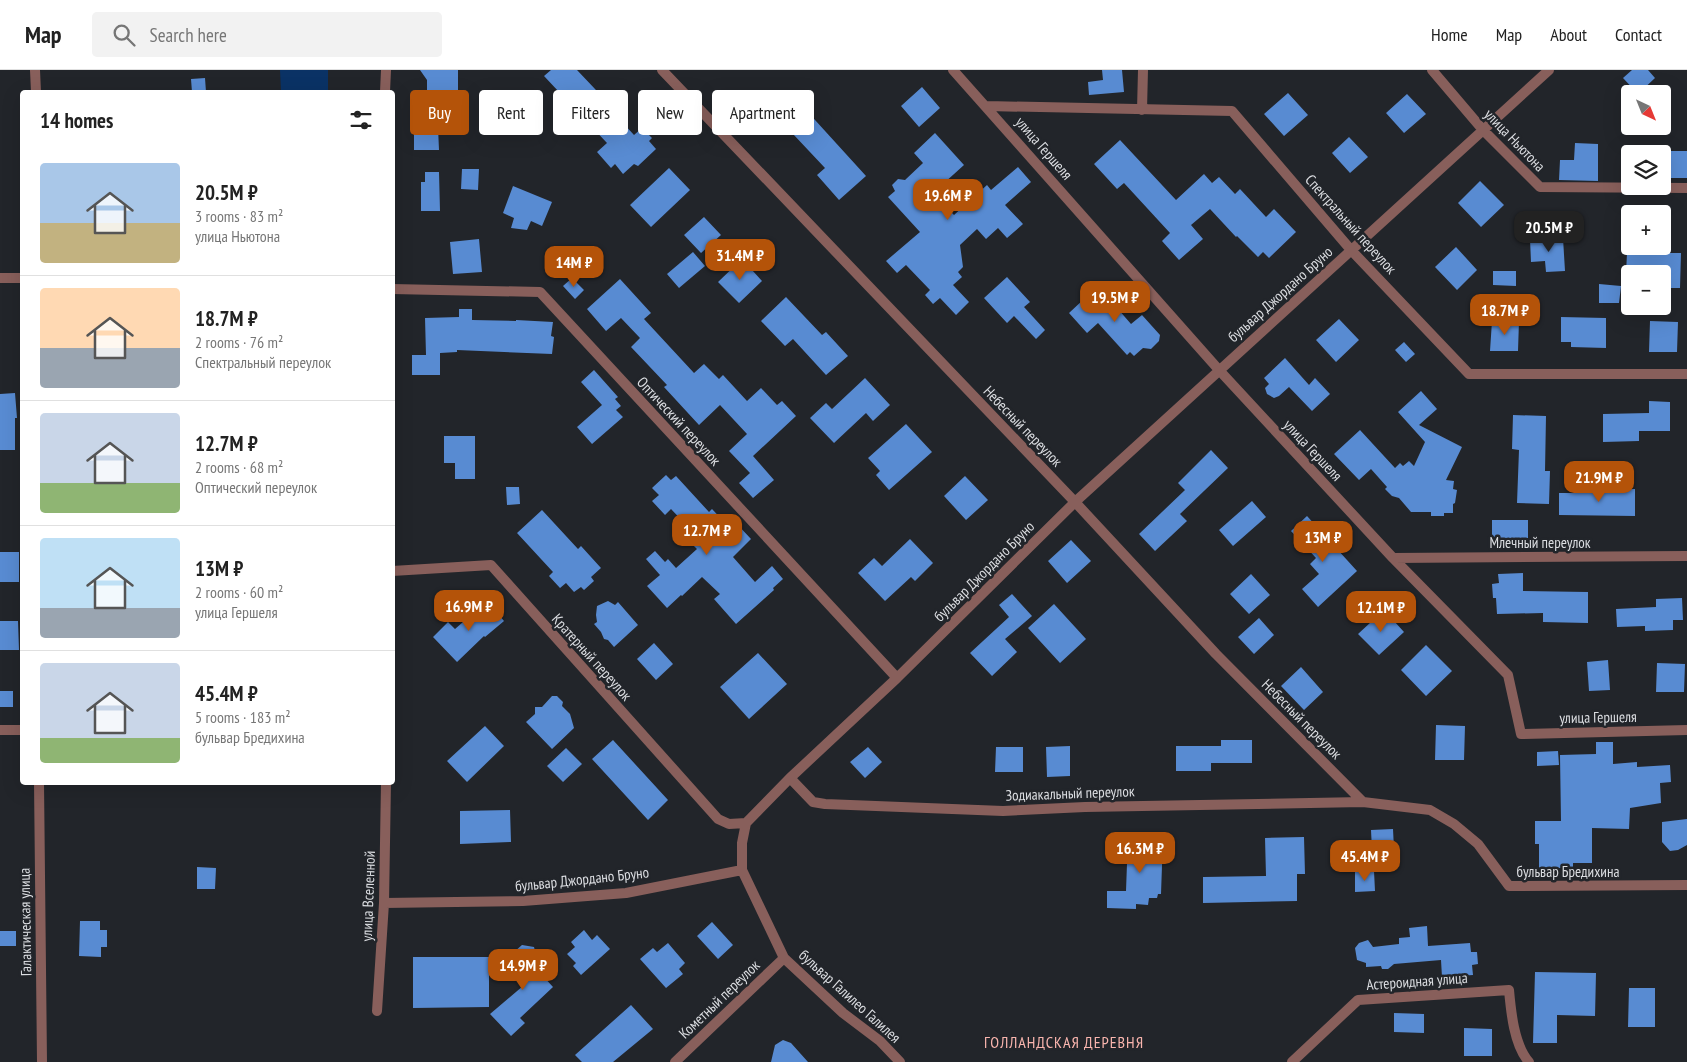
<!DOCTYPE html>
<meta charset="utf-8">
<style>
:root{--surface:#fff;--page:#f2f2f2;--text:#222;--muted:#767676;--line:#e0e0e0;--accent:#b45309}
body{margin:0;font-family:"PT Sans Narrow",sans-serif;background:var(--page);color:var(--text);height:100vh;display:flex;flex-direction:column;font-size:19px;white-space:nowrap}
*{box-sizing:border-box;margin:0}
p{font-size:16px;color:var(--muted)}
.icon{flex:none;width:28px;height:28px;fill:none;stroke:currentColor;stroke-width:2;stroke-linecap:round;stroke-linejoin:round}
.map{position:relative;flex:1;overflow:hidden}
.drawer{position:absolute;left:20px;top:20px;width:375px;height:695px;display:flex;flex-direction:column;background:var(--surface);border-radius:5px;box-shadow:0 5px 20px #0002}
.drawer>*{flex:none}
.banner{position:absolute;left:410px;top:20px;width:475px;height:45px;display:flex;gap:10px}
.needle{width:32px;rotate:137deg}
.fabs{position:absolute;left:1621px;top:15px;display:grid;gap:10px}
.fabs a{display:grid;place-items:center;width:50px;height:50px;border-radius:5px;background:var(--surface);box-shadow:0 5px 20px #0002;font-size:25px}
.price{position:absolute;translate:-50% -42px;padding:0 11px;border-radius:10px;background:var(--accent);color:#fff;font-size:16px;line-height:32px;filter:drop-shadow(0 1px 2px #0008)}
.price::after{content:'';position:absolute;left:50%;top:30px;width:15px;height:11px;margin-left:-8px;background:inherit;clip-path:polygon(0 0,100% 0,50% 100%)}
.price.active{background:#222;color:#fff}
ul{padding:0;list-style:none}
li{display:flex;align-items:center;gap:15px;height:125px;padding:0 20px}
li+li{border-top:1px solid var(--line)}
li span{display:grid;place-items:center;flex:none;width:140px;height:100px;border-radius:5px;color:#555}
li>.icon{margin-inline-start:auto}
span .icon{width:60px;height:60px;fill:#fffc;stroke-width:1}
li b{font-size:21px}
h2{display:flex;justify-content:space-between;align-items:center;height:60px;padding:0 20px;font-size:21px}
.tag{padding:0 18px;border-radius:5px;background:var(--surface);box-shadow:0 5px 20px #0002;font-size:18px;line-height:45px}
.tag.active{background:var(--accent);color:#fff}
header{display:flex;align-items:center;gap:30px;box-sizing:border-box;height:70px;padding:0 25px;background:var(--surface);border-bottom:1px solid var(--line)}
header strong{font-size:24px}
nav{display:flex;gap:28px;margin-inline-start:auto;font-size:18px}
.search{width:350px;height:45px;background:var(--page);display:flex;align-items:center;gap:12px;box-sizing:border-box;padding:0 18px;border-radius:5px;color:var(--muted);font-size:19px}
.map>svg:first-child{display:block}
.green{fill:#0a3265}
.building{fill:#588bd2}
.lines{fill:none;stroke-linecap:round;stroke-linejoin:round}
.minor{stroke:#885f5b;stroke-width:10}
.labels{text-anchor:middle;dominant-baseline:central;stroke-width:5;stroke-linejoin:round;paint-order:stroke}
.street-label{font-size:15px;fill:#dcdee2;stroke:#22252a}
.neighbourhood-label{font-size:16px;letter-spacing:1px;fill:#f9b5ae;stroke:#22252a}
</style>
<header>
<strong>Map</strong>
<div class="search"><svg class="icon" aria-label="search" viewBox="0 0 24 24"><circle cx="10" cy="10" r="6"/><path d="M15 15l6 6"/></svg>Search here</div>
<nav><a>Home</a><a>Map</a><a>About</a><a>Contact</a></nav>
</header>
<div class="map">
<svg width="1687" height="992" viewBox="0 0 1687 992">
<rect width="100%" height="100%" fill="#22252a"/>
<path class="green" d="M280 0H328V22H281Z"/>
<path class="building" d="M420 0H458V21L427 20V10Z
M551 0H577L613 38 611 40 634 65 642 58 652 68 649 71 656 79 638 96 634 94 623 104 615 94 611 98 597 82 607 73 544 6Z
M1102 0H1122L1124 22 1089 25 1088 12 1103 10Z
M1632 0H1648L1655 8 1638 24 1623 8Z
M205 8 206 22H192L191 9Z
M922 17 940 38 919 57 901 36Z
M1288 23 1308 45 1284 66 1264 44Z
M1407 24 1426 44 1404 63 1386 43Z
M795 28 866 106 839 130 817 105 825 98 793 64 783 65 785 56 775 46Z
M414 57H438L439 80H414Z
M935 63 964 95 933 123 954 145 987 115 991 120 1018 97 1031 112 1005 135 1023 154 1007 168 998 158 986 169 977 159 960 175 963 197 958 202 962 207 953 215 969 232 956 245 940 228 933 234 925 225 930 220 906 195 897 203 886 191 920 162 888 127 895 121 892 115 898 109 905 110 923 93 914 83Z
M1349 67 1368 87 1350 103 1332 83Z
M1120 70 1176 130 1204 104 1212 113 1219 107 1235 124 1240 119 1266 147 1274 139 1296 162 1269 188 1263 182 1258 187 1237 166 1236 167 1210 139 1191 155 1203 169 1179 190 1162 171 1170 163 1124 113 1117 119 1094 94Z
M1575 73 1598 74V111L1559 110 1560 90H1574Z
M1671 81H1687V108H1671Z
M669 98 690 120 651 157 630 135Z
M462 99H479L478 120 461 119Z
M425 102H439L440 141H421V112H425Z
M1480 111 1504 135 1481 157 1458 133Z
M513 116 552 132 542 156 531 151 527 160 511 158 514 148 503 143Z
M704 147 721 165 701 183 684 165Z
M1563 168 1565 201 1546 202 1545 191 1531 192 1530 169Z
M479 169 482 202 453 204 450 172Z
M1456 177 1477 200 1457 220 1435 197Z
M693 182 705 196 679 218 667 204Z
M1627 183H1681L1680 218H1662V204H1626Z
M742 189 762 211 739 233 718 212Z
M1493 201H1516V216L1493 215Z
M1007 207 1030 232 1024 237 1045 260 1036 269 1014 246 1007 253 984 228Z
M572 208 584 220 575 229 563 216Z
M620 209 651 243 644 249 694 303 704 294 719 309 723 305 747 331 761 318 777 335 782 331 796 346 753 386 774 410 753 428 739 413 750 403 729 381 747 364 720 335 699 355 664 317 667 315 631 277 640 268 621 248 606 261 587 239Z
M1599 214 1621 216 1619 233H1599Z
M1098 216 1131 254 1142 245 1160 265 1159 271 1151 279 1143 278 1134 286 1130 282 1127 285 1098 253 1087 263 1069 243Z
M786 227 822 265 826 262 848 286 826 305 793 269 785 276 761 251Z
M459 239H472V250L516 251V250L553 252 551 266 554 267 552 284 457 280V282L440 283V305H412V285H426L425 248 459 247Z
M1561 247 1606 248V278L1571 277V272H1561Z
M1339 249 1359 270 1336 292 1316 270Z
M1492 251H1519L1518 281H1490Z
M1650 251 1678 252 1677 282H1649Z
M1404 272 1415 284 1406 292 1395 280Z
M1285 288 1309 315 1315 308 1330 324 1312 341 1289 317 1279 326 1274 328 1267 324 1265 318 1269 314 1264 308Z
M594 300 618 327 615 329 621 336 616 340 623 347 592 374 577 357 602 335 581 312Z
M865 308 890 335 873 351 866 343 834 373 810 348 826 333 832 339Z
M1421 321 1437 339 1419 355 1462 377 1446 410 1454 411 1453 419 1457 420 1455 433 1453 434V443H1444V446H1431V442H1411L1399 428 1392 426 1385 419 1387 417 1371 399 1359 410 1334 384 1360 360 1395 398 1400 393 1403 396 1409 391 1414 396 1425 372 1398 342Z
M15 323 17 348H15V380H0V324Z
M1649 331 1670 332V361H1639V371L1603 372V344L1649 343Z
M1513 345 1546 346 1545 401H1550L1549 434 1517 433 1519 380 1512 379Z
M906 354 932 382 889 420 876 405 880 401 868 388Z
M444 366H475V409H455V393H444Z
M1211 380 1228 398 1180 444 1187 451 1155 481 1139 464 1185 420 1178 413Z
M666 405 671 410 676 406 709 442 712 439 731 459 737 454 751 469 733 487 755 512 772 496 783 509 773 518 774 520 736 554 714 529 720 524 702 507 682 526 681 525 667 538 647 516 660 505 646 489 655 481 665 492 668 489 676 498 697 479 684 466 691 460 671 439 665 445 652 431 659 425 652 418Z
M965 406 988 430 966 450 944 426Z
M506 417H519L520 434 507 435Z
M1635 419V446L1559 445V423H1591V420Z
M1252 431 1266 447 1233 476 1219 460Z
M542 440 578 479 581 476 601 498 591 507 594 511 584 520 581 517 574 522 566 513 560 518 549 506 553 502 517 463Z
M1307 446 1357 501 1318 537 1302 519 1319 504 1310 494 1316 488 1291 461Z
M1492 450H1528V468L1492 469Z
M910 469 933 493 915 511 911 507 885 531 858 503 874 488 882 496Z
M1071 470 1091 491 1067 513 1048 491Z
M0 482H19V512H0Z
M1523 503V521L1588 522V553L1543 552V543L1497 544 1496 528H1493L1492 514 1499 513 1498 504Z
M1251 504 1270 525 1249 544 1230 524Z
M1012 524 1032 546 1005 569 1017 582 992 606 970 583 1009 547 999 535Z
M1682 528 1683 550H1673V560L1645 561V556L1617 557 1616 539 1656 537V529Z
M487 531 504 551 485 567 484 566 457 592 433 567 448 552 455 559Z
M608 531 615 535 618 532 638 555 614 577 608 570 604 569 601 562 594 554 597 552 596 545 597 536Z
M1054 534 1086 569 1060 593 1028 558Z
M1384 540 1404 562 1379 585 1358 564Z
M1259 548 1274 565 1254 584 1238 567Z
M0 551H18L19 580H0Z
M654 573 673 594 656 610 637 589Z
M1426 575 1452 601 1426 626 1401 600Z
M758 583 787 614 749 649 720 617Z
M1608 590 1610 620 1589 621 1587 592Z
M1657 593 1685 594 1684 622H1656Z
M1301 597 1323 622 1304 640 1281 616Z
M0 621H13V637H0Z
M552 626H557L563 632 562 636 570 644 574 658 552 679 526 652 535 644V637H542Z
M1436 655 1465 656 1464 690H1435Z
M485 656 504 676 467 712 447 691Z
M613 670 668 730 648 750 592 689Z
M1221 670H1252V693H1211V701H1176V676H1221Z
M1596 672H1613V694L1637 692V697L1670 695 1671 712 1660 713 1661 733 1630 738 1629 759 1592 758V793H1573V798H1539V774H1535V751H1561L1560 685 1596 684Z
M1070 676V706L1047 707 1046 677Z
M868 677 882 692 865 708 850 692Z
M996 677H1023V702H995Z
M566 678 582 694 563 712 547 696Z
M1558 681 1559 695 1537 696V682Z
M510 740 511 772 460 774V741Z
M1687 749V775L1678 780 1670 781 1662 772V752Z
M1393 759 1394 779 1372 780 1371 760Z
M1128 766 1163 767 1161 824H1158L1157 828H1149L1148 835 1136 834V839L1107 838V821H1126Z
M1304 767 1305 804H1297V831L1203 833V807L1266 806 1265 768Z
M197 797 216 798 215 819H197Z
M1374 801 1375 821 1355 822V802Z
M80 851H100V860H107V877H101V887L79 886Z
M712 852 733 875 718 889 697 866Z
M1427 856 1428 876 1470 873 1471 882H1477L1478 894 1472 895 1473 905 1442 907 1441 890 1394 894 1388 899H1382L1381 896 1366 897V893L1357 890 1355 878 1359 873 1368 870 1373 877 1399 874V868L1410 867 1409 858Z
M584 860 592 870 597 865 610 879 581 905 573 896 576 893 567 884 575 877 571 872Z
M0 861H16V876H0Z
M668 873 685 893 679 899 683 904 666 918 640 889 653 878 657 882Z
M522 875 534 877 541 904 553 917 520 948 525 953 511 966 490 944 523 916 515 908 518 901 514 882Z
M413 887H489V937L413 938Z
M1535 902 1596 903 1595 946 1557 945V973H1533Z
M1629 918H1655V957H1628Z
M631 935 653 959 613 992H582L575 985Z
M1394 943 1424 944V963L1394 962Z
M1464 958 1492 959V986H1464Z
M783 970 791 973 808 992H771L775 975Z"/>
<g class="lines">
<path class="minor" d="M35 0 36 22
M662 0 1075 432 1216 584 1363 732
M953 0 1219 300 1393 488 1508 605 1521 664 1687 660
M1432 0 1483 60 1540 117 1687 118
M385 22 386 0
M987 36 1232 41 1351 180 1469 304H1687
M1142 40 1143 0
M0 208H22
M392 219 540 222 897 608
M1393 488 1687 486
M392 501 491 495 718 749 729 754 746 753
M0 660H22
M790 708 813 732 825 734 1003 741 1085 737 1363 732 1430 740 1454 754 1478 774 1509 816 1687 815
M39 712 42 992
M384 833 523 831 626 823 742 800
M377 941 384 833 386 712
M675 992 784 888
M900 992 880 971 843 943 784 888 742 800V773L746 753 790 708 897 608 1075 432 1549 0
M1292 992 1358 930 1509 920C1511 942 1514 975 1529 992"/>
</g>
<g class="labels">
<g class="street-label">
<text transform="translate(1515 70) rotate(46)">улица Ньютона</text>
<text transform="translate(1044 78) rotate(49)">улица Гершеля</text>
<text transform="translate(1351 154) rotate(48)">Спектральный переулок</text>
<text transform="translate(1280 224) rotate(-42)">бульвар Джордано Бруно</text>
<text transform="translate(679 351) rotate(47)">Оптический переулок</text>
<text transform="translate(1023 356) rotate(46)">Небесный переулок</text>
<text transform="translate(1313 380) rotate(47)">улица Гершеля</text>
<text x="1540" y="472">Млечный переулок</text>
<text transform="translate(984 501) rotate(-45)">бульвар Джордано Бруно</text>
<text transform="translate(592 587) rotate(48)">Кратерный переулок</text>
<text transform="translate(1598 647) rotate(-1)">улица Гершеля</text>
<text transform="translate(1302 649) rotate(45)">Небесный переулок</text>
<text transform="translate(1070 723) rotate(-2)">Зодиакальный переулок</text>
<text x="1568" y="801">бульвар Бредихина</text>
<text transform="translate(582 809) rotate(-6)">бульвар Джордано Бруно</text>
<text transform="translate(368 826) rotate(-88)">улица Вселенной</text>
<text transform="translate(25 852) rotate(-91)">Галактическая улица</text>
<text transform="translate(1417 911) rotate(-4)">Астероидная улица</text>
<text transform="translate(850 926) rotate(42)">бульвар Галилео Галилея</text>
<text transform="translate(719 929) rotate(-44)">Кометный переулок</text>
</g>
<g class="neighbourhood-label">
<text x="1064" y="972">ГОЛЛАНДСКАЯ ДЕРЕВНЯ</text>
</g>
</g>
</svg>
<div class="fabs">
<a><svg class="needle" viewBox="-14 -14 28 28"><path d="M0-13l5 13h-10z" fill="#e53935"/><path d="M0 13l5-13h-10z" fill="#767676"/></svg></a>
<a><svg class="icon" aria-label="layers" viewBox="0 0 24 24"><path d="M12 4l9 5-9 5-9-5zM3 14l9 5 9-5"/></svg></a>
<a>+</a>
<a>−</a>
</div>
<b class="price" style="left:948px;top:151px">19.6M ₽</b>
<b class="price active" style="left:1549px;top:183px">20.5M ₽</b>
<b class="price" style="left:740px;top:211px">31.4M ₽</b>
<b class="price" style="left:574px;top:218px">14M ₽</b>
<b class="price" style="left:1115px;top:253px">19.5M ₽</b>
<b class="price" style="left:1505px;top:266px">18.7M ₽</b>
<b class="price" style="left:1599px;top:433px">21.9M ₽</b>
<b class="price" style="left:707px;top:486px">12.7M ₽</b>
<b class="price" style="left:1323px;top:493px">13M ₽</b>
<b class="price" style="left:469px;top:562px">16.9M ₽</b>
<b class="price" style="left:1381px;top:563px">12.1M ₽</b>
<b class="price" style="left:1140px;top:804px">16.3M ₽</b>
<b class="price" style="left:1365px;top:812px">45.4M ₽</b>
<b class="price" style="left:523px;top:921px">14.9M ₽</b>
<div class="banner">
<a class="tag active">Buy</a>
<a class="tag">Rent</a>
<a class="tag">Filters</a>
<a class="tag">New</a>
<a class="tag">Apartment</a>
</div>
<section class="drawer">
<h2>14 homes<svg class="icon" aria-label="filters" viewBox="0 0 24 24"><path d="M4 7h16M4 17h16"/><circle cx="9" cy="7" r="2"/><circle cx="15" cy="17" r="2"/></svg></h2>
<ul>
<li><span style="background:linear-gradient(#a9c7e8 60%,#c2b280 0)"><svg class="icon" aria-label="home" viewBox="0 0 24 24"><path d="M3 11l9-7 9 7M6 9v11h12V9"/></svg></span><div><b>20.5M ₽</b><p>3 rooms · 83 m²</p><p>улица Ньютона</p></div></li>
<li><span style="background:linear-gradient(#ffd9b3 60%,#9aa5b1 0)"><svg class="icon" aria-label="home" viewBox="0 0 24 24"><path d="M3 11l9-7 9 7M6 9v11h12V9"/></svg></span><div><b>18.7M ₽</b><p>2 rooms · 76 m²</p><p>Спектральный переулок</p></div></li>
<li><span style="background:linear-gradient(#c9d6e8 70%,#8fb573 0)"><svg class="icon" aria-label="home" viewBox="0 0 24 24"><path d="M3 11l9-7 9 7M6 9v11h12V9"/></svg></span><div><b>12.7M ₽</b><p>2 rooms · 68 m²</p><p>Оптический переулок</p></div></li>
<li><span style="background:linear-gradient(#bfe0f5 70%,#9aa5b1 0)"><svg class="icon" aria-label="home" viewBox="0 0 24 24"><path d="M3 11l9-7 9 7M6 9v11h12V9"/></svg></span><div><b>13M ₽</b><p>2 rooms · 60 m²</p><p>улица Гершеля</p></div></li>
<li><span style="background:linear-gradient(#c9d6e8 75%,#8fb573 0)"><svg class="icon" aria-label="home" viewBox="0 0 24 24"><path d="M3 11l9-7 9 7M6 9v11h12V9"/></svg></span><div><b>45.4M ₽</b><p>5 rooms · 183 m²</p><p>бульвар Бредихина</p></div></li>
</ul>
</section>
</div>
